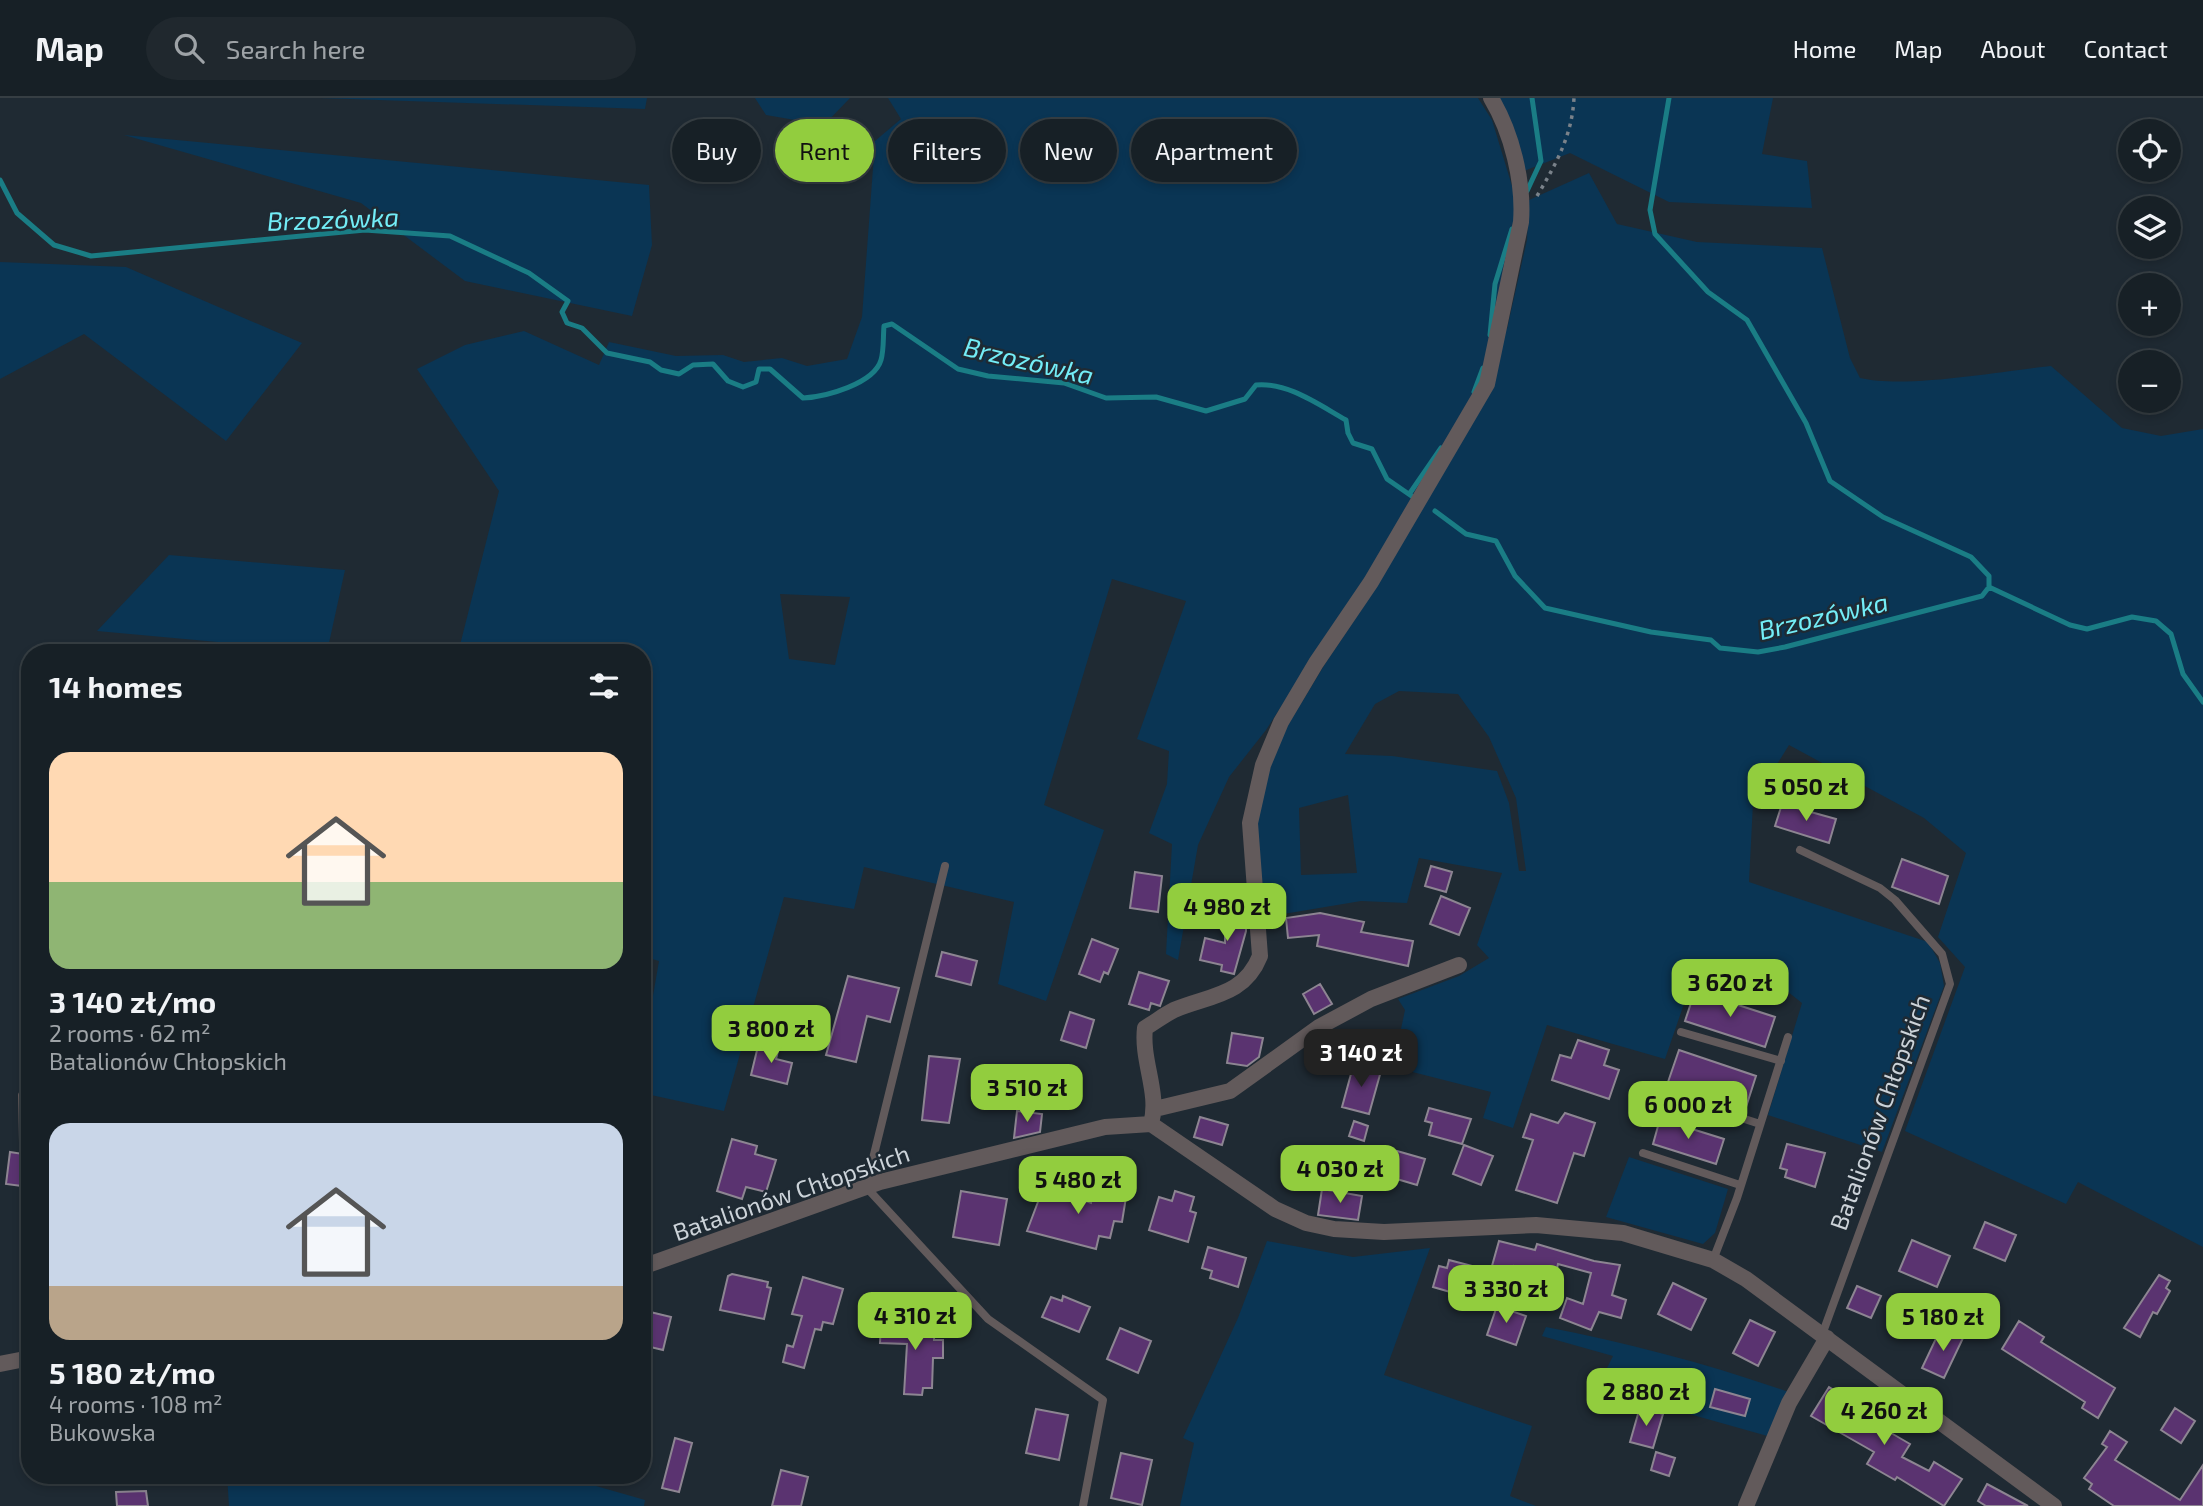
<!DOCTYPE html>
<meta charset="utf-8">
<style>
:root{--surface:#172026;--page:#20282e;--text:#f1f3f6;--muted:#9ea3a7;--line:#363e43;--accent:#92cd3e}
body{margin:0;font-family:"Exo 2",sans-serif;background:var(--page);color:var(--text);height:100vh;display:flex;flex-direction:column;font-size:26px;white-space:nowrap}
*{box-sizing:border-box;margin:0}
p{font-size:23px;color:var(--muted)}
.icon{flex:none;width:38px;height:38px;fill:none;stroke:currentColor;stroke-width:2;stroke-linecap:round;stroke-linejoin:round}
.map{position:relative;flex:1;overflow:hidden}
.panel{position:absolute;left:21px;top:546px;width:630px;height:840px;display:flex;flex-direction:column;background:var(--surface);border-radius:28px;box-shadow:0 4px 10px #0003,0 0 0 2px var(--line)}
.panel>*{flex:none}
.hud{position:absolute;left:672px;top:21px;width:665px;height:63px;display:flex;gap:14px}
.buttons{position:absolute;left:2118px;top:21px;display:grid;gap:14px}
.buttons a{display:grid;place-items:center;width:63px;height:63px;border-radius:50%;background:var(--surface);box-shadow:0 4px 10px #0003,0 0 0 2px var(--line);font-size:35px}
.price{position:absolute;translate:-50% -60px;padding:0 16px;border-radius:14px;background:var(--accent);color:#111;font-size:23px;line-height:46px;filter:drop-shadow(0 2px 4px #0008)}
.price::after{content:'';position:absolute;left:50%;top:42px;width:21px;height:16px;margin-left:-10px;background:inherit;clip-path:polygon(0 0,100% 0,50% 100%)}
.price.selected{background:#222;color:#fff}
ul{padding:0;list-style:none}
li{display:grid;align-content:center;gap:14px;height:371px;padding:0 28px}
li span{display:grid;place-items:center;height:217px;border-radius:21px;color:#555}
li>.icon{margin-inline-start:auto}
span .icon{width:126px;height:126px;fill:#fffc;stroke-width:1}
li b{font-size:30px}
h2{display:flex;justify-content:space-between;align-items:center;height:84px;padding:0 28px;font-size:30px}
.pill{padding:0 24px;border-radius:32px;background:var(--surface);box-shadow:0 4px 10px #0003,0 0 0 2px var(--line);font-size:24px;line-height:63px}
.pill.selected{background:var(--accent);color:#111}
header{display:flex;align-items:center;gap:42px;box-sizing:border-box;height:98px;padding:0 35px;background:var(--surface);border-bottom:2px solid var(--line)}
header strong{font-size:33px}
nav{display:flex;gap:38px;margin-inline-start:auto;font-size:24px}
.search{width:490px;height:63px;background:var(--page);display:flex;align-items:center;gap:18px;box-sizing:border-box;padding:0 24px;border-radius:38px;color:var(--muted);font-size:26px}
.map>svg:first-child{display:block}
.green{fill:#0a3554;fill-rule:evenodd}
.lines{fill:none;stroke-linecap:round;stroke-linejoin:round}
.stream{stroke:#1a7d85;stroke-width:5}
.building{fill:#5a3370;stroke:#8d8592;stroke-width:2}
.path{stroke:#7a828a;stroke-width:3.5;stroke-dasharray:3.5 5;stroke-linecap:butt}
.service{stroke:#625a5b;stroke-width:8}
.minor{stroke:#625a5b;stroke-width:16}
.labels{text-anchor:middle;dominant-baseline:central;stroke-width:5;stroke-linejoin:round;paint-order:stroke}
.street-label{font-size:24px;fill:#ccd3d9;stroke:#1f2a33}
.water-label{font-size:26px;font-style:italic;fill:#73edf7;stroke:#1f2a33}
</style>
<header>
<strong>Map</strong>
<div class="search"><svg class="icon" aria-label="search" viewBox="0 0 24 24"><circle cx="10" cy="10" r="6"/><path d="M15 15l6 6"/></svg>Search here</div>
<nav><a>Home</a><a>Map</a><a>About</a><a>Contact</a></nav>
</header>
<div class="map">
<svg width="2203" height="1408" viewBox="0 0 2203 1408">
<rect width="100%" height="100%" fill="#1f2a33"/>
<path class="green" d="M320 0H647L645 11Z
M755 0H850L824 27 766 17Z
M888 0H1478L1492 22 1519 111 1493 230 1507 231 1527 142 1529 102 1589 75 1617 126 1697 144 1822 150 1850 260 1860 280C1906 291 2001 273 2051 268L2122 330 2161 338 2203 331V1149L2078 1084 2066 1106 1905 1033 1965 869 1938 839 1966 755 1924 720 1789 647 1753 705 1749 784 1928 844 1940 865 1944 888 1882 1054 1768 1017 1802 905 1759 871 1697 868 1665 961 1547 927 1513 1030 1483 1020 1491 994 1393 969 1405 912 1398 901 1459 878 1489 860 1477 847 1502 775 1419 760 1407 805 1361 803 1266 819 1256 726 1269 668 1288 627 1325 566 1366 505 1342 515 1266 632 1229 679 1198 747 1178 862 1166 856 1172 746 1149 735 1167 686 1169 653 1137 641 1186 503 1112 481 1044 707 1104 732 1046 903 998 886 1014 804 864 769 854 811 784 799 724 1013 642 995V962L659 863 642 858V555H458L499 393 417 271 465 247 524 233 599 267 609 244 676 258 723 257 744 264 782 260 807 268 847 261 862 219 875 43 901 21ZM780 496 850 499 835 567 789 561ZM1399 593 1458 596 1489 639 1516 700 1526 773H1519L1509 705 1497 673 1392 658 1345 656 1375 606ZM1348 697 1357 775 1301 777 1299 710Z
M1497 0H1773L1762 56 1807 63 1812 110 1669 104 1570 55 1524 73Z
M124 37 649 87 652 147 632 218 465 183 361 105Z
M0 164 126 169 302 245 226 343 84 236 0 281Z
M169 457 345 472 327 554 97 533Z
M1629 1059 1728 1091 1715 1135 1703 1146 1606 1119Z
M1267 1143 1353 1159 1430 1150 1384 1277 1532 1328 1510 1398 1536 1408H1180L1194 1345 1183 1340 1238 1220Z
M1546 1229C1630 1245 1711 1267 1792 1295L1771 1339 1597 1290 1613 1258 1542 1238Z
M227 1377H478L479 1381 583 1377 582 1384 645 1402 644 1408H229Z"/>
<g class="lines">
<path class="stream" d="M1669 0 1650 112 1655 136 1708 194 1747 222 1806 325 1830 383 1883 419 1971 459 1989 478V489
M0 82 17 115 54 147 91 158 365 132 450 138 529 175 568 203 562 214 567 225 582 230 607 255 650 264 661 272 679 276 693 267 713 266 728 283 743 289 756 284 759 271H770L803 300C825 299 874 286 881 262 884 252 883 239 884 228L892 226 958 271 988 278 1064 285 1106 300 1156 299 1206 313 1245 301 1256 287C1288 284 1319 307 1346 322L1348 335 1353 345 1372 351 1387 381 1413 399
M1527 93 1541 63 1532 0
M1490 237 1495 186 1512 131
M1474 294 1483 270
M1410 395 1441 350
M1435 413 1466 436 1496 443 1515 478 1545 510 1651 534 1711 542 1720 550 1758 554 1785 549 1982 498 1989 489 2070 527 2087 531 2132 519 2156 523 2171 536 2183 576 2203 604"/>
</g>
<path class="building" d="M1782 706 1836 721 1829 745 1775 728Z
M1902 761 1948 778 1939 806 1892 789Z
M1431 768 1452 774 1446 794 1425 788Z
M1135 774 1162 778 1158 814 1130 810Z
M1441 798 1470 810 1459 837 1430 826Z
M1225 812H1246V833L1234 876 1221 873 1222 867 1200 862 1205 840 1225 845Z
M1320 815 1364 824 1361 834 1413 843 1408 868 1317 848 1319 837 1288 840 1286 820Z
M1092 841 1118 851 1108 876 1104 874 1100 884 1079 876Z
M942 854 977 863 971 887 936 878Z
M1139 874 1169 883 1160 908 1151 905 1149 912 1129 906Z
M848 878 899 890 890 924 867 918 856 964 826 957Z
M1320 886 1332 906 1314 916 1303 896Z
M1695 893 1775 919 1765 949 1685 923Z
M1070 914 1094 922 1086 950 1061 942Z
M1232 935 1263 940 1259 959 1247 968 1227 965Z
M1578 942 1609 952 1604 967 1619 972 1609 1001 1552 982 1560 957 1571 960Z
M759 944 779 949 776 961 792 965 787 986 751 977Z
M1679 952 1756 978 1746 1009 1668 984Z
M929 958 960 961 949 1025 922 1022Z
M1354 965 1381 973 1369 1016 1342 1009Z
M1075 972 1076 990H1063L1062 973Z
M989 978 1019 981 1016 1010 986 1007Z
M1429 1010 1471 1021 1462 1046 1429 1037 1432 1025 1425 1023Z
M1017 1013 1042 1016 1040 1034 1014 1040Z
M1565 1015 1595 1025 1584 1058 1574 1055 1557 1105 1516 1092 1533 1042 1523 1039 1531 1016 1558 1025Z
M1200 1019 1228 1027 1222 1047 1194 1039Z
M1660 1021 1724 1041 1716 1066 1653 1046Z
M1354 1023 1368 1028 1364 1043 1349 1038Z
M732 1041 757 1048 755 1056 776 1062 766 1094 746 1089 742 1101 717 1093Z
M1787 1046 1825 1055 1815 1089 1785 1079 1787 1072 1780 1070Z
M1464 1047 1493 1058 1481 1087 1453 1076Z
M1397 1053 1425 1061 1417 1087 1390 1079Z
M10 1054 30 1057V1089L6 1086Z
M1094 1087 1127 1093 1122 1124 1114 1123 1110 1140 1099 1138 1096 1151 1027 1133 1044 1088 1091 1105Z
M1322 1091 1362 1098 1358 1122 1318 1117Z
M961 1093 1007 1101 999 1147 953 1139Z
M1175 1093 1194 1099 1190 1113 1196 1115 1188 1144 1149 1132 1159 1099 1172 1103Z
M1985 1124 2016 1137 2005 1163 1974 1150Z
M1912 1142 1950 1158 1937 1189 1899 1173Z
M1499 1143 1535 1152 1537 1146 1594 1163 1620 1167 1612 1197 1626 1202 1621 1220 1599 1214 1591 1232 1560 1220 1567 1200 1583 1206 1591 1175 1558 1166 1555 1178 1514 1168 1511 1181 1490 1175Z
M1208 1149 1246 1160 1238 1189 1210 1180 1212 1173 1202 1170Z
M1449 1162 1472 1168 1464 1198 1433 1189 1439 1168 1447 1170Z
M732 1176 768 1184 767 1189 771 1190 764 1221 720 1212 728 1178Z
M2159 1177 2170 1183 2166 1190 2170 1193 2157 1216 2153 1214 2140 1239 2124 1230Z
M803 1179 843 1191 833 1226 823 1224 821 1232 815 1231 804 1270 783 1264 787 1247 793 1249 802 1218 792 1216Z
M1673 1185 1706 1201 1691 1232 1658 1216Z
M1857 1188 1881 1198 1871 1220 1847 1210Z
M1063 1198 1090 1209 1079 1234 1042 1219 1051 1199 1062 1203Z
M1497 1208 1526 1218 1516 1247 1487 1237Z
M642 1212 671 1219 663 1252 642 1247Z
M1750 1222 1775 1234 1758 1268 1733 1255Z
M2019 1223 2044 1239 2041 1244 2115 1290 2098 1320 2082 1310 2085 1304 2002 1251Z
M881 1224 935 1227 934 1242H943V1260H933L932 1290H923L922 1297 904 1296 907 1246 880 1245Z
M1120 1230 1151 1243 1138 1275 1107 1261Z
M1941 1230 1963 1240 1944 1280 1922 1270Z
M1829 1289 1871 1314 1867 1321 1910 1346 1902 1359 1929 1373 1934 1364 1962 1381 1944 1408 1897 1379 1895 1382 1867 1366 1874 1354 1811 1318Z
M1715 1291 1750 1301 1745 1318 1710 1309Z
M1640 1309 1663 1316 1653 1350 1630 1344Z
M2175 1310 2195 1323 2181 1345 2161 1332Z
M1036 1311 1068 1317 1059 1362 1026 1355Z
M2110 1333 2127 1344 2115 1362 2180 1402 2203 1367V1408H2114L2089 1391 2092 1386 2084 1380 2107 1349 2102 1346Z
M675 1340 692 1345 679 1394 662 1390Z
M1656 1354 1675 1360 1669 1378 1651 1372Z
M1121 1355 1152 1362 1142 1407 1111 1400Z
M781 1372 808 1379 801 1408H772Z
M1987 1386 2028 1408H1986L1978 1403Z
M146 1393 148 1408H117L116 1394Z"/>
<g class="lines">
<path class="path" d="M1537 98C1556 66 1572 38 1574 0"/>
<path class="service" d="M1800 752 1880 790 1895 802 1942 856 1950 886 1822 1237
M945 768 866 1089 988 1221 1103 1302 1083 1408
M1681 934 1781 963
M1658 993 1760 1026
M23 1045 22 997 30 987
M1643 1055 1740 1087
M1713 1162 1737 1100 1788 939"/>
<path class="minor" d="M1155 1011 1230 993 1319 929 1371 901 1459 867
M1151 1026C1160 995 1141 963 1145 930 1155 924 1164 917 1174 912 1210 897 1244 898 1260 858L1250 725 1263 667 1281 624 1316 565 1371 484 1487 286 1521 124C1524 84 1512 35 1491 0
M642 1169 880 1084 1105 1029 1151 1026 1275 1111 1306 1125 1334 1131 1384 1134 1536 1127 1623 1135 1713 1162 1746 1181 2054 1408
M0 1266 30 1260
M1746 1408 1789 1305 1827 1240"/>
</g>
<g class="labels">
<g class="street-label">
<text transform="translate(1879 1014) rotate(-70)">Batalionów Chłopskich</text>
<text transform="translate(791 1094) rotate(-19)">Batalionów Chłopskich</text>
</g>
<g class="water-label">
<text transform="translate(333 120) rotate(-2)">Brzozówka</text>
<text transform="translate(1029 262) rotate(13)">Brzozówka</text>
<text transform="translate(1823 517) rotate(-13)">Brzozówka</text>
</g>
</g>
</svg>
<div class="buttons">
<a><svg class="icon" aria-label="locate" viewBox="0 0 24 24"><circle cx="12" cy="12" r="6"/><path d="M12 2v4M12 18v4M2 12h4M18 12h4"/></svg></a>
<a><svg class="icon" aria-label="layers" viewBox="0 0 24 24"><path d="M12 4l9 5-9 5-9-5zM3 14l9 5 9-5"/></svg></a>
<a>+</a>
<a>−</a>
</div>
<b class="price" style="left:1806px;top:725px">5 050 zł</b>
<b class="price" style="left:1227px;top:845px">4 980 zł</b>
<b class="price" style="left:1730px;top:921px">3 620 zł</b>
<b class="price" style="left:771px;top:967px">3 800 zł</b>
<b class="price selected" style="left:1361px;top:991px">3 140 zł</b>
<b class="price" style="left:1027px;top:1026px">3 510 zł</b>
<b class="price" style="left:1688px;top:1043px">6 000 zł</b>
<b class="price" style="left:1340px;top:1107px">4 030 zł</b>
<b class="price" style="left:1078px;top:1118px">5 480 zł</b>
<b class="price" style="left:1506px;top:1227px">3 330 zł</b>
<b class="price" style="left:915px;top:1254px">4 310 zł</b>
<b class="price" style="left:1943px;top:1255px">5 180 zł</b>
<b class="price" style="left:1646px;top:1330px">2 880 zł</b>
<b class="price" style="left:1884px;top:1349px">4 260 zł</b>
<div class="hud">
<a class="pill">Buy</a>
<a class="pill selected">Rent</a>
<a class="pill">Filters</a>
<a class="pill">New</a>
<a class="pill">Apartment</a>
</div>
<section class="panel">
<h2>14 homes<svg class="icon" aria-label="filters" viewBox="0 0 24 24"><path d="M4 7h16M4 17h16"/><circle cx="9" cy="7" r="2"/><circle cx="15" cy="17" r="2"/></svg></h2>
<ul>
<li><span style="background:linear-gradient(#ffd9b3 60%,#8fb573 0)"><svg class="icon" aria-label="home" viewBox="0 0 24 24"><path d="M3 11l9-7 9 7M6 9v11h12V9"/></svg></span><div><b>3 140 zł/mo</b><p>2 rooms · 62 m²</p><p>Batalionów Chłopskich</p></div></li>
<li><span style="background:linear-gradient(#c9d6e8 75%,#b9a48a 0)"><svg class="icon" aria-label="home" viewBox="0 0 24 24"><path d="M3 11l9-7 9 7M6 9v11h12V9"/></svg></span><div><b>5 180 zł/mo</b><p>4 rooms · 108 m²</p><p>Bukowska</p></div></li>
</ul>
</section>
</div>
